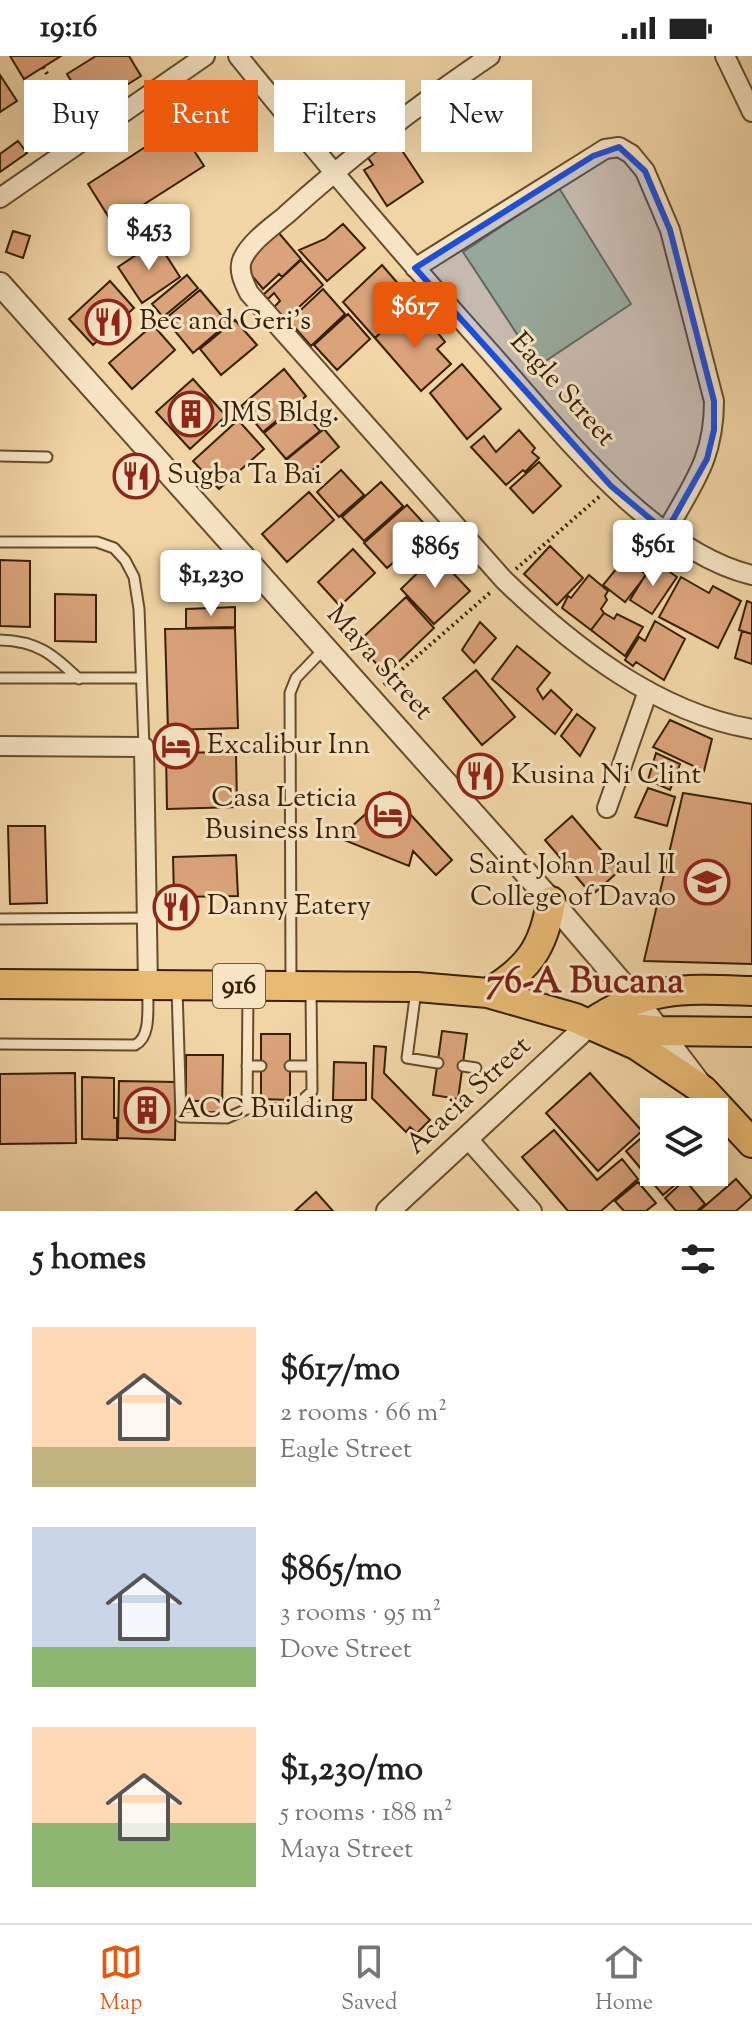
<!DOCTYPE html>
<meta charset="utf-8">
<style>
:root{--surface:#fff;--page:#f2f2f2;--text:#222;--muted:#767676;--line:#e0e0e0;--accent:#ea580c}
body{margin:0;font-family:"Sorts Mill Goudy",serif;background:var(--page);color:var(--text);height:100vh;display:flex;flex-direction:column;font-size:30px;white-space:nowrap}
*{box-sizing:border-box;margin:0}
p{font-size:26px;color:var(--muted)}
.icon{flex:none;width:44px;height:44px;fill:none;stroke:currentColor;stroke-width:2;stroke-linecap:round;stroke-linejoin:round}
.map{position:relative;height:1155px;overflow:hidden}
.side{display:flex;flex-direction:column;background:var(--surface);flex:1}
.side>*{flex:none}
.hud{position:absolute;left:24px;top:24px;width:704px;height:72px;display:flex;gap:16px}
.controls{position:absolute;left:640px;top:1042px;display:grid;gap:16px}
.controls a{display:grid;place-items:center;width:88px;height:88px;border-radius:0px;background:var(--surface);box-shadow:0 8px 32px #0002;font-size:40px}
.price{position:absolute;translate:-50% -68px;padding:0 18px;border-radius:8px;background:#fff;color:#222;font-size:26px;line-height:52px;filter:drop-shadow(0 2px 4px #0008)}
.price::after{content:'';position:absolute;left:50%;top:48px;width:24px;height:18px;margin-left:-12px;background:inherit;clip-path:polygon(0 0,100% 0,50% 100%)}
.price.on{background:var(--accent);color:#fff}
ul{padding:0;list-style:none}
li{display:flex;align-items:center;gap:24px;height:200px;padding:0 32px}
li span{display:grid;place-items:center;flex:none;width:224px;height:160px;border-radius:0px;color:#555}
li>.icon{margin-inline-start:auto}
span .icon{width:96px;height:96px;fill:#fffc;stroke-width:1}
li b{font-size:34px}
h2{display:flex;justify-content:space-between;align-items:center;height:96px;padding:0 32px;font-size:34px}
.pill{padding:0 28px;border-radius:0px;background:var(--surface);box-shadow:0 8px 32px #0002;font-size:28px;line-height:72px}
.pill.on{background:var(--accent);color:#fff}
.status{display:flex;justify-content:space-between;align-items:center;height:56px;padding:0 40px;background:var(--surface);direction:ltr}
.status svg{height:22px;fill:currentColor}
.menu{display:flex;justify-content:space-around;align-items:center;height:112px;border-top:2px solid var(--line);background:var(--surface);font-size:22px;color:var(--muted)}
.menu a{display:grid;justify-items:center;gap:4px}
.menu .on{color:var(--accent)}
.map>svg:first-child{display:block}
.green{fill:#b4be8b;stroke:#766e46;stroke-width:2}
.building{fill:#dba37a;stroke:#371f02;stroke-width:2}
.lines{fill:none;stroke-linecap:round;stroke-linejoin:round}
.service-casing{stroke:#664c2b;stroke-width:13}
.minor-casing{stroke:#664c2b;stroke-width:22}
.tertiary-casing{stroke:#664c2b;stroke-width:26}
.primary-casing{stroke:#371f02;stroke-width:32}
.path{stroke:#371f02;stroke-width:4;stroke-dasharray:2 4;stroke-linecap:butt}
.service{stroke:#f6e4c4;stroke-width:9}
.minor{stroke:#f6e4c4;stroke-width:18}
.tertiary{stroke:#f6e4c4;stroke-width:22}
.primary{stroke:#e8ba72;stroke-width:28}
.marked{fill:#1d4ed8;fill-opacity:0.2;stroke:#1d4ed8;stroke-width:6;stroke-linejoin:round}
.labels{text-anchor:middle;dominant-baseline:central;stroke-width:6;stroke-linejoin:round;paint-order:stroke}
.shield{fill:#f6e4c4;stroke:#705a3c;stroke-width:2}
.shield-label{font-size:26px;font-weight:bold;fill:#371f02}
.poi-label{font-size:28px;fill:#371f02;stroke:#f6e4c4;text-anchor:start}
.street-label{font-size:28px;fill:#371f02;stroke:#f6e4c4}
.district-label{font-size:36px;font-weight:bold;fill:#7a1f14;stroke:#f6e4c4}
</style>
<div class="status"><b>19:16</b><svg viewBox="0 0 49 12"><path d="M0 12V9h3v3zM5 12V6h3v6zM10 12V3h3v9zM15 12V0h3v12zM26 1h20v11H26zM47 4h2v5h-2z"/></svg></div>
<div class="map">
<svg width="752" height="1155" viewBox="0 0 752 1155">
<rect width="100%" height="100%" fill="#f1d5a5"/>
<filter id="stains"><feTurbulence type="fractalNoise" baseFrequency=".0025" numOctaves="4"/><feColorMatrix values="0 0 0 0 .2 0 0 0 0 .09 0 0 0 0 .02 0 0 0 .5 -.17"/></filter>
<radialGradient id="worn" r=".72"><stop offset=".6" stop-color="#630" stop-opacity="0"/><stop offset="1" stop-color="#630" stop-opacity=".3"/></radialGradient>
<path class="green" d="M559 132 631 248 538 310 463 196Z"/>
<path class="building" d="M10 0H61L24 23Z
M96 0H129L141 20 88 53 67 18Z
M0 19 17 45 0 56Z
M42 50 56 72 43 80 29 59Z
M178 70 204 110 113 168 88 128Z
M393 81 423 126 387 150 364 114 373 109 366 99Z
M18 85 27 97 0 116V98Z
M343 168 365 192 327 225 299 194 325 183Z
M13 175 30 180 23 202 6 196Z
M278 176 301 203 282 221 279 218 263 233 244 210Z
M157 185 180 221 142 247 118 211Z
M301 204 323 229 285 264 274 251 280 245 274 237 268 243 263 239Z
M382 209 413 245 375 282 343 246Z
M187 219 198 232 163 261 152 248Z
M110 225 134 252 93 289 69 263Z
M323 233 345 258 311 290 289 265Z
M200 234 228 267 193 297 165 263Z
M405 255 422 274 429 266 445 286 437 293 451 308 421 335 375 282Z
M348 258 370 283 337 314 314 289Z
M235 264 257 289 221 319 200 293Z
M153 269 175 294 132 333 109 307Z
M462 308 501 353 467 383 430 337Z
M284 313 306 340 263 376 241 350Z
M193 323 226 360 190 393 156 356Z
M298 349 320 375 286 403 264 377Z
M238 364 264 393 219 433 193 405Z
M324 373 339 391 302 423 286 404Z
M519 374 535 392 532 396 539 402 525 416 523 414 506 429 471 391 484 380 496 396Z
M539 406 561 430 533 457 510 432Z
M341 414 364 439 339 461 317 436Z
M381 426 403 450 364 485 342 461Z
M309 436 334 464 287 506 262 478Z
M407 449 430 474 387 512 364 487Z
M550 490 583 522 557 549 524 518Z
M353 493 375 517 340 550 318 526Z
M436 499 470 535 434 568 401 533Z
M626 501 646 519 625 546 603 529Z
M0 504 30 505V571L0 570Z
M654 505 677 521 652 558 630 544Z
M589 519 608 535 605 540 607 544 601 553 604 557 591 574 562 552 568 540 571 542Z
M681 521 709 537 713 530 741 545 718 592 659 561Z
M55 538 96 539V586L55 585Z
M406 541 434 572 386 618 357 587Z
M747 545 752 547V578L739 574Z
M235 551V571L186 572V553Z
M604 557 614 563 617 558 643 571 625 600 591 574Z
M655 565 685 583 664 624 636 606 633 610 625 604 639 581 645 585Z
M480 566 496 582 474 607 462 594Z
M235 572 238 672 168 674 165 573Z
M742 575 752 578V608L735 602Z
M517 590 550 617 537 633 543 643 551 634 572 654 555 678 492 623Z
M476 614 515 661 482 689 443 642Z
M577 658 595 672 580 700 561 680Z
M670 664 712 683 704 715 653 691Z
M236 696 237 751 167 753 166 697Z
M656 697 680 708 670 734 648 724Z
M648 732 675 741 667 770 635 761Z
M390 736 452 804 436 819 413 795 409 810 339 782Z
M683 737 752 748V908L644 905Z
M572 760 619 815 592 839 545 784Z
M8 770H45L47 847 10 848Z
M236 799 238 840 174 841 173 801Z
M442 975 467 978 458 1043 433 1039Z
M261 978H290V1044L261 1043Z
M374 990 386 991 384 1017 430 1064 417 1077 410 1071 406 1076 372 1042Z
M186 999H223L222 1056H204L205 1045H186Z
M334 1006 366 1007V1044H333Z
M75 1017 76 1087 0 1088V1018Z
M590 1017 642 1075 598 1115 546 1057Z
M82 1021 114 1022V1062H117V1084L82 1083Z
M119 1025 176 1026 175 1084 118 1082Z
M654 1071V1116H690L663 1139 626 1095Z
M554 1074 597 1124 622 1103 638 1123 601 1155H568L522 1101Z
M736 1123 752 1141 736 1155H699Z
M685 1124 705 1148 697 1155H676L665 1142Z
M638 1126 656 1147 646 1155H624L615 1145Z
M316 1136 333 1155H295Z"/>
<g class="lines">
<g class="service-casing">
<path id="service" d="M0 400 47 401
M0 486H97L114 492 125 504 134 521 139 553 144 691
M0 584C38 585 52 598 79 623
M0 622H141
M0 863 147 862
M291 927 290 637 296 622 325 592
M177 933 181 1061 227 1062 247 1053
M248 934 247 1053H293L312 1035 311 933
M416 934 407 1002 438 1007
M0 988 135 989C152 981 147 950 148 933
M247 1010H261
M290 1010H312
M463 1010 476 1012"/>
</g>
<g class="minor-casing">
<path id="minor" d="M238 0C319 100 402 198 489 295 556 370 651 495 752 519
M490 0C419 48 350 101 286 159 272 171 251 185 243 202 237 213 244 227 249 237L504 524C572 590 656 656 752 673
M725 0 752 56
M0 142 205 0
M415 212 605 93 619 91 631 98 645 115 670 174 714 345C714 403 693 427 666 476
M0 690 144 691 148 930
M607 752 648 635
M468 1083 532 1155"/>
</g>
<g class="tertiary-casing">
<path id="tertiary" d="M0 228 551 845 635 943 698 1026
M388 1155 591 967"/>
</g>
<g class="primary-casing">
<path id="primary" d="M0 928 417 931 488 937 575 962 636 989 703 1034 752 1087
M488 937C528 913 544 892 551 845
M591 967C647 929 688 933 752 935
M613 970 661 975 752 976"/>
</g>
<path class="path" d="M43 11 49 21
M516 513 600 440
M384 629 492 535"/>
<use href="#service" class="service"/>
<use href="#minor" class="minor"/>
<use href="#tertiary" class="tertiary"/>
<use href="#primary" class="primary"/>
</g>
<path class="marked" d="M619 91 645 115 670 174 714 345V374L707 403 666 476 611 430 415 212 593 100Z"/>
<defs>
<g id="restaurant-ring" transform="scale(2.3)"><circle r="9.5" fill="#f6e4c4" stroke="#8f2418" stroke-width="1.5"/><path d="M-5-6h1v4h1v-4h1v4h1v-4h1v5L-1.5 .5V6h-2V.5L-5-1ZM5-6V6H3V1.5H1.5Q1.5-4 5-6Z" fill="#8f2418"/></g>
<g id="building-ring" transform="scale(2.3)"><circle r="9.5" fill="#f6e4c4" stroke="#8f2418" stroke-width="1.5"/><path d="M-4-6H4V6H1V3H-1V6H-4ZM-2.5-4.3h1.7v1.8h-1.7ZM.8-4.3h1.7v1.8H.8ZM-2.5-1h1.7V.8h-1.7ZM.8-1h1.7V.8H.8Z" fill="#8f2418"/></g>
<g id="hotel-ring" transform="scale(2.3)"><circle r="9.5" fill="#f6e4c4" stroke="#8f2418" stroke-width="1.5"/><path d="M-6-4.5h1.5V1H6V5H4.5V3h-9V5H-6ZM-4 0a1.8 1.8 0 1 1 3.6 0ZM.5 0V-2.5h3Q6-2.5 6 0Z" fill="#8f2418"/></g>
<g id="university-ring" transform="scale(2.3)"><circle r="9.5" fill="#f6e4c4" stroke="#8f2418" stroke-width="1.5"/><path d="M0-5L7-2L0 1L-7-2ZM-4 1L0 2.5L4 1V4Q0 6-4 4Z" fill="#8f2418"/></g>
</defs>
<g fill-rule="evenodd">
<use href="#restaurant-ring" x="108" y="266"/>
<use href="#building-ring" x="191" y="358"/>
<use href="#restaurant-ring" x="136" y="420"/>
<use href="#hotel-ring" x="176" y="690"/>
<use href="#restaurant-ring" x="480" y="720"/>
<use href="#hotel-ring" x="388" y="759"/>
<use href="#university-ring" x="707" y="826"/>
<use href="#restaurant-ring" x="176" y="851"/>
<use href="#building-ring" x="147" y="1054"/>
</g>
<g class="labels">
<rect class="shield" x="213" y="908" width="52" height="44" rx="6"/>
<g class="shield-label">
<text x="239" y="930">916</text>
</g>
<g class="poi-label">
<text x="139" y="266">Bec and Geri's</text>
<text x="222" y="358">JMS Bldg.</text>
<text x="167" y="420">Sugba Ta Bai</text>
<text x="207" y="690">Excalibur Inn</text>
<text x="511" y="720">Kusina Ni Clint</text>
<text x="357" y="743" text-anchor="end">Casa Leticia<tspan x="357" dy="32">Business Inn</tspan></text>
<text x="676" y="810" text-anchor="end">Saint John Paul II<tspan x="676" dy="32">College of Davao</tspan></text>
<text x="207" y="851">Danny Eatery</text>
<text x="178" y="1054">ACC Building</text>
</g>
<g class="street-label">
<text transform="translate(562 334) rotate(48)">Eagle Street</text>
<text transform="translate(379 607) rotate(48)">Maya Street</text>
<text transform="translate(469 1040) rotate(-43)">Acacia Street</text>
</g>
<g class="district-label">
<text x="585" y="927">76-A Bucana</text>
</g>
</g>
<rect width="100%" height="100%" filter="url(#stains)"/>
<rect width="100%" height="100%" fill="url(#worn)"/>
</svg>
<div class="controls">
<a><svg class="icon" aria-label="layers" viewBox="0 0 24 24"><path d="M12 4l9 5-9 5-9-5zM3 14l9 5 9-5"/></svg></a>
</div>
<b class="price" style="left:149px;top:216px">$453</b>
<b class="price on" style="left:415px;top:294px">$617</b>
<b class="price" style="left:653px;top:532px">$561</b>
<b class="price" style="left:435px;top:534px">$865</b>
<b class="price" style="left:211px;top:562px">$1,230</b>
<div class="hud">
<a class="pill">Buy</a>
<a class="pill on">Rent</a>
<a class="pill">Filters</a>
<a class="pill">New</a>
</div>
</div>
<section class="side">
<h2>5 homes<svg class="icon" aria-label="filters" viewBox="0 0 24 24"><path d="M4 7h16M4 17h16"/><circle cx="9" cy="7" r="2"/><circle cx="15" cy="17" r="2"/></svg></h2>
<ul>
<li><span style="background:linear-gradient(#ffd9b3 75%,#c2b280 0)"><svg class="icon" aria-label="home" viewBox="0 0 24 24"><path d="M3 11l9-7 9 7M6 9v11h12V9"/></svg></span><div><b>$617/mo</b><p>2 rooms · 66 m²</p><p>Eagle Street</p></div></li>
<li><span style="background:linear-gradient(#c9d6e8 75%,#8fb573 0)"><svg class="icon" aria-label="home" viewBox="0 0 24 24"><path d="M3 11l9-7 9 7M6 9v11h12V9"/></svg></span><div><b>$865/mo</b><p>3 rooms · 95 m²</p><p>Dove Street</p></div></li>
<li><span style="background:linear-gradient(#ffd9b3 60%,#8fb573 0)"><svg class="icon" aria-label="home" viewBox="0 0 24 24"><path d="M3 11l9-7 9 7M6 9v11h12V9"/></svg></span><div><b>$1,230/mo</b><p>5 rooms · 188 m²</p><p>Maya Street</p></div></li>
</ul>
</section>
<nav class="menu">
<a class="on"><svg class="icon" aria-label="map" viewBox="0 0 24 24"><path d="M3 6l6-2 6 2 6-2v14l-6 2-6-2-6 2zM9 4v14M15 6v14"/></svg>Map</a>
<a><svg class="icon" aria-label="saved" viewBox="0 0 24 24"><path d="M7 4h10v16l-5-4-5 4z"/></svg>Saved</a>
<a><svg class="icon" aria-label="home" viewBox="0 0 24 24"><path d="M3 11l9-7 9 7M6 9v11h12V9"/></svg>Home</a>
</nav>
